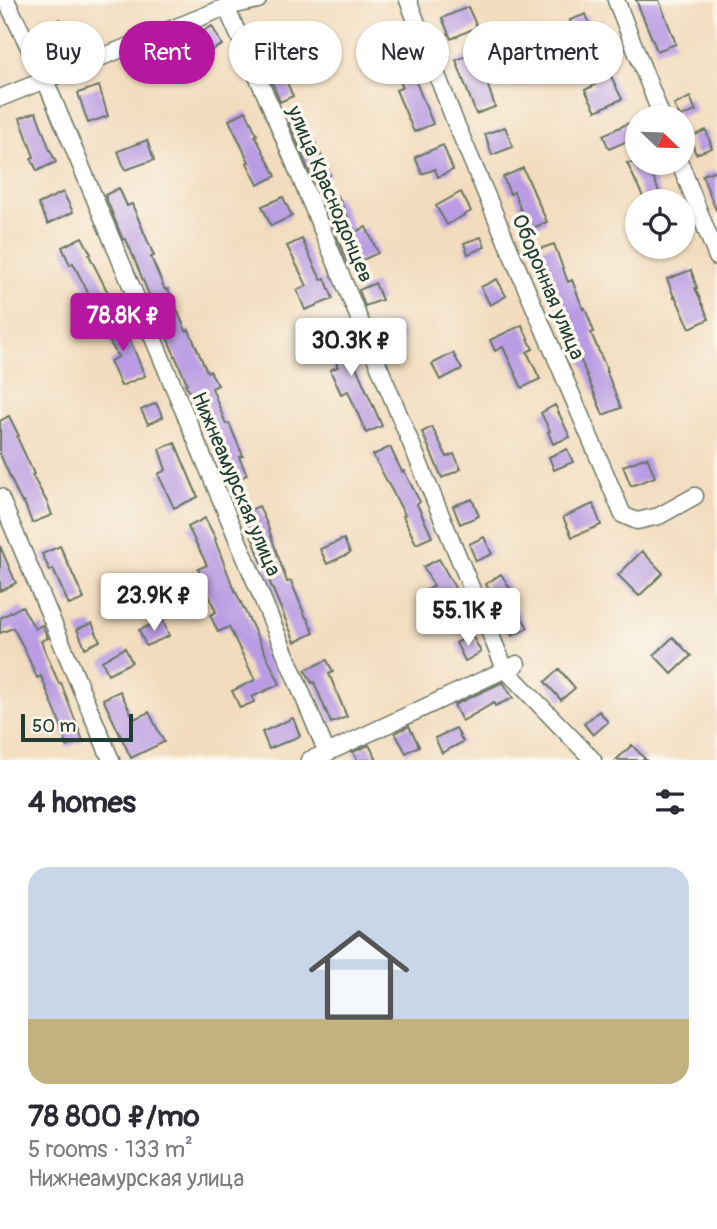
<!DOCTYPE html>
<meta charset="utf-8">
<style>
:root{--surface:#fff;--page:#f7f7f7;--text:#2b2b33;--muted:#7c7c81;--accent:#b5179e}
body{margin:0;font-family:Pangolin,sans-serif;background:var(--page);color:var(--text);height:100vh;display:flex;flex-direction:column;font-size:26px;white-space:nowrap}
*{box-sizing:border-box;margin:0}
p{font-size:23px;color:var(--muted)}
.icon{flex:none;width:38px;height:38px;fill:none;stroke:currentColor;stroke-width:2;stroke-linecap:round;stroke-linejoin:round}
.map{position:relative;height:760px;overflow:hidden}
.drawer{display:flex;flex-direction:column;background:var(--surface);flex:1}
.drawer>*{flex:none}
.hud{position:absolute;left:21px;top:21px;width:676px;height:63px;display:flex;gap:14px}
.needle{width:46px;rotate:113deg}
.fabs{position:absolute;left:625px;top:105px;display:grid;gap:14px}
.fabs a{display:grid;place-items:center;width:70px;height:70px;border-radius:50%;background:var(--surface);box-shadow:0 2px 5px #0004;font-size:35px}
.scale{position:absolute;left:21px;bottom:18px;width:112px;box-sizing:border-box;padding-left:7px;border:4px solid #1f3d34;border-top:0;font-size:19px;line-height:24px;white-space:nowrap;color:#1f3d34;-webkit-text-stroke:5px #fbf7ec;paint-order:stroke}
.price{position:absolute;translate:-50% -60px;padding:0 16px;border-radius:7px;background:#fff;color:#222;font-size:23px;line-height:46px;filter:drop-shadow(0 2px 4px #0008)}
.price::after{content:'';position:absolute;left:50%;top:42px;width:21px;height:16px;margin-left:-10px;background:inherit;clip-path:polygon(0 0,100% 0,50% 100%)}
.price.active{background:var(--accent);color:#fff}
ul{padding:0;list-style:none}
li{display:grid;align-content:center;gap:14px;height:371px;padding:0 28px}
li span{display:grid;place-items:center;height:217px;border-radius:21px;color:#555}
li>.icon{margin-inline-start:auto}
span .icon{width:126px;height:126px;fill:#fffc;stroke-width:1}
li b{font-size:30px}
h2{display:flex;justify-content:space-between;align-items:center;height:84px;padding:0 28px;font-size:30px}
.tag{padding:0 24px;border-radius:32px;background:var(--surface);box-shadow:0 2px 5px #0004;font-size:24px;line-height:63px}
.tag.active{background:var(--accent);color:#fff}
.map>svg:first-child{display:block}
.building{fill:#b99ce3}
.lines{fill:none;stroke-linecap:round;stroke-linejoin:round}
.street-casing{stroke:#697564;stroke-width:19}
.street{stroke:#fff;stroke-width:16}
.labels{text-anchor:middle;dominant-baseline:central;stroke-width:7;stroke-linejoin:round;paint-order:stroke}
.street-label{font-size:21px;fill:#1f3d34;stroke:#fbf7ec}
</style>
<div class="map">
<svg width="717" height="760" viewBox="0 0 717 760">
<rect width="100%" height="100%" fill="#fbf7ec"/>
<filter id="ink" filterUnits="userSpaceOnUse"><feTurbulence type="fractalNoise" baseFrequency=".0143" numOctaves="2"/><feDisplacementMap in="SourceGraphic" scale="14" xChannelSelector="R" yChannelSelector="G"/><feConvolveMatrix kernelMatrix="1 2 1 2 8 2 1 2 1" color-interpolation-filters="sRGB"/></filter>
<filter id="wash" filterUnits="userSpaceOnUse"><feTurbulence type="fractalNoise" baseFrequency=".00686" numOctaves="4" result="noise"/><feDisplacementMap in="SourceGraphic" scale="28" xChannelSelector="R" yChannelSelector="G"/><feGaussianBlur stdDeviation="1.57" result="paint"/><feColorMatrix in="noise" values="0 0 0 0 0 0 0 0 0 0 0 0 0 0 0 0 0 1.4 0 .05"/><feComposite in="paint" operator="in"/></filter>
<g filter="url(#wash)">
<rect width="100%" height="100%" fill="#f2dcbd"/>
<g id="blocks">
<path class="building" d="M636 0H659L676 44 657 51Z
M468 7 477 27 451 39 442 18Z
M586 14 597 46 600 45 608 63 605 64 622 99 596 111 585 90 595 85 570 20Z
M60 19 68 37 51 44 43 27Z
M212 26 222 45 204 54 194 36Z
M403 47 408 58 392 65 388 55Z
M477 52 495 107 476 114 456 60Z
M283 74 293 96 280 102 271 80Z
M414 77 433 124 414 132 396 90 403 87 400 82Z
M99 86 108 116 88 123 78 93Z
M690 97 696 111 680 117 674 105Z
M246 111 257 135 255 136 276 176 258 185 247 163 249 162 229 120Z
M36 112 50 150 56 162 37 171 31 158 34 157 20 118Z
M303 116 330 175 314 183 289 123Z
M631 122 637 137 609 149 603 135Z
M505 127 513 147 492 155 485 134Z
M706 130 712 148 696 154 690 137Z
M147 140 154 160 125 170 118 151Z
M443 145 453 170 438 177 435 169 422 174 415 157Z
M627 163H647L663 201H645Z
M523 168 547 222 528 230 514 192 510 194 503 177Z
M717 170V210H716L702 175Z
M119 188 127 206 132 204 146 237 154 256 151 257 165 290 168 289 186 331 189 330 207 372 210 371 218 385 212 388 226 424 229 423 243 456 239 457 247 475 230 482 198 406 185 384 187 383 161 324 126 239 123 240 105 195Z
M63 192 73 212 48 224 38 204Z
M461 192 471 211 447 225 436 206Z
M338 196 355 232 366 227 378 253 349 266 323 204Z
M283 197 292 216 271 226 262 206Z
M82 237 91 254 89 255 108 293 92 301 73 263 70 265 62 247Z
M481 237 485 247 468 254 464 243Z
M302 239 321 280 325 278 333 299 305 310 297 290 307 286 287 246Z
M554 244 568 282 572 280 583 309 585 308 594 332 591 333 607 370H606L621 408 603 415 536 250Z
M691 270 697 288H695L709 319 690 328 675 296 674 297 667 279Z
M497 279 506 296 490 305 481 287Z
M375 283 382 300 365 306 359 290Z
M116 316 130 340 145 376 121 386 110 361 118 357 100 324Z
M397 321 404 338 382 346 375 329Z
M342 324 350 342 346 344 382 426 366 433 348 391 341 394 330 370 338 367 323 333Z
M522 325 533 349 527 352 540 379 522 388 503 347 495 351 490 340Z
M453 353 462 369 440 380 432 364Z
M156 403 163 417 148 424 141 410Z
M555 405 570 437 553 444 548 432 550 431 541 413Z
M9 416 19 436 17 437 34 474 32 475 47 502 52 515 32 523 24 502 22 503 18 495 0 454V421Z
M432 427 447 457 454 454 461 469 442 478 422 432Z
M175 443 198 497 174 508 158 474 166 470 159 449Z
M390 447 402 472 404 471 420 502 417 504 432 537 416 544 403 516 405 515 373 455Z
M567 449 573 462 554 470 549 457Z
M647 457 655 477 631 486 623 466Z
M472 499 479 516 460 524 453 506Z
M593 504 601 525 572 537 563 517Z
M259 506 267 524 287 582 291 581 306 618H307L314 633 295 642 268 578 250 532 241 514Z
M205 518 216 539 215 540 232 584 280 684 252 697 254 702 240 708 232 691 255 680 229 627 218 632 210 615 216 612 198 569 207 565 188 527Z
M484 537 492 554 476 561 469 544Z
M344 539 350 553 327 564 320 549Z
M0 546 16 583 0 591Z
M60 546 84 599 69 605 53 569 50 571 42 554Z
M642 551 663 573 639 596 618 575Z
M439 559 459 595 446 601 453 614 430 625 423 611 432 607 424 592 434 586 423 567Z
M501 574 510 588 494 598 486 584Z
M22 606 35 629 42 625 48 638 41 641 59 684 61 683 83 741 67 747 62 728 41 676 37 678 24 648 13 628 0 633V618Z
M518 610 528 628 512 636 502 618Z
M163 620 169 636 146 646 139 630Z
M92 623 100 641 85 648 77 629Z
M472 635 481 652 465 661 456 643Z
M673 637 691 656 672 674 654 655Z
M125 648 132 662 108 674 102 661Z
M327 660 333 672 329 674 347 717 331 723 314 682 312 683 305 670Z
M559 669 575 688 561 700 545 682Z
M503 682 513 698 495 706 494 703 462 721 454 705Z
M120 691 134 719 149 712 164 742 131 758 103 699Z
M599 711 608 722 593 735 584 724Z
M293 718 300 736 269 749 262 732Z
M409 726 419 746 406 753 395 733Z
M456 728 463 742 442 753 435 738Z
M369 745 377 760H357L353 752Z
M632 745 646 760H616Z"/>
</g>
</g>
<g filter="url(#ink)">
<use href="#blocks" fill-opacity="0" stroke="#697564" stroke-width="2"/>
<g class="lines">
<g class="street-casing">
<path id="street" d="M6 0 45 80 327 753
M408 0 454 119 623 515 637 521 659 516 695 496
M616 0 662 117
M226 7 271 107 505 669 593 760
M0 98 226 7 258 0
M680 163 717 257
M0 497 111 760
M309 760 327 753 517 664"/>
</g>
<use href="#street" class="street"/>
</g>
</g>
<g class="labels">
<g class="street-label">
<text transform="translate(330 194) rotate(67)">улица Краснодонцев</text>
<text transform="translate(548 287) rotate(67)">Оборонная улица</text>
<text transform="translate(236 484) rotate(67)">Нижнеамурская улица</text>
</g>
</g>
</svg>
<div class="fabs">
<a><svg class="needle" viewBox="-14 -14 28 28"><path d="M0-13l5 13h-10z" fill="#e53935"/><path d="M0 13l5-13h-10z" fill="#7c7c81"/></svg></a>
<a><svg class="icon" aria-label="locate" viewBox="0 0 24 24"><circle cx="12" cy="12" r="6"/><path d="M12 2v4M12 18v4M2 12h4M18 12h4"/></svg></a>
</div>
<div class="scale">50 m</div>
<b class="price active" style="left:123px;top:353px">78.8K ₽</b>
<b class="price" style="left:351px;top:378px">30.3K ₽</b>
<b class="price" style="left:154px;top:633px">23.9K ₽</b>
<b class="price" style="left:468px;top:648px">55.1K ₽</b>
<div class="hud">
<a class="tag">Buy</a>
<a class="tag active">Rent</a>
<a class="tag">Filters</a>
<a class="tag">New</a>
<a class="tag">Apartment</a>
</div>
</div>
<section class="drawer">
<h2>4 homes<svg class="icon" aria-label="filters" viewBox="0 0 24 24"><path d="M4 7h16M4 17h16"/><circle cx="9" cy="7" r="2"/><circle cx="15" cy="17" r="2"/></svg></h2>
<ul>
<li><span style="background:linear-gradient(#c9d6e8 70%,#c2b280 0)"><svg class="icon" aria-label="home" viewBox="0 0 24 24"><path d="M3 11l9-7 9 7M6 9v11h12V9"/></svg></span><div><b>78 800 ₽/mo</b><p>5 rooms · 133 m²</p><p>Нижнеамурская улица</p></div></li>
</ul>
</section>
